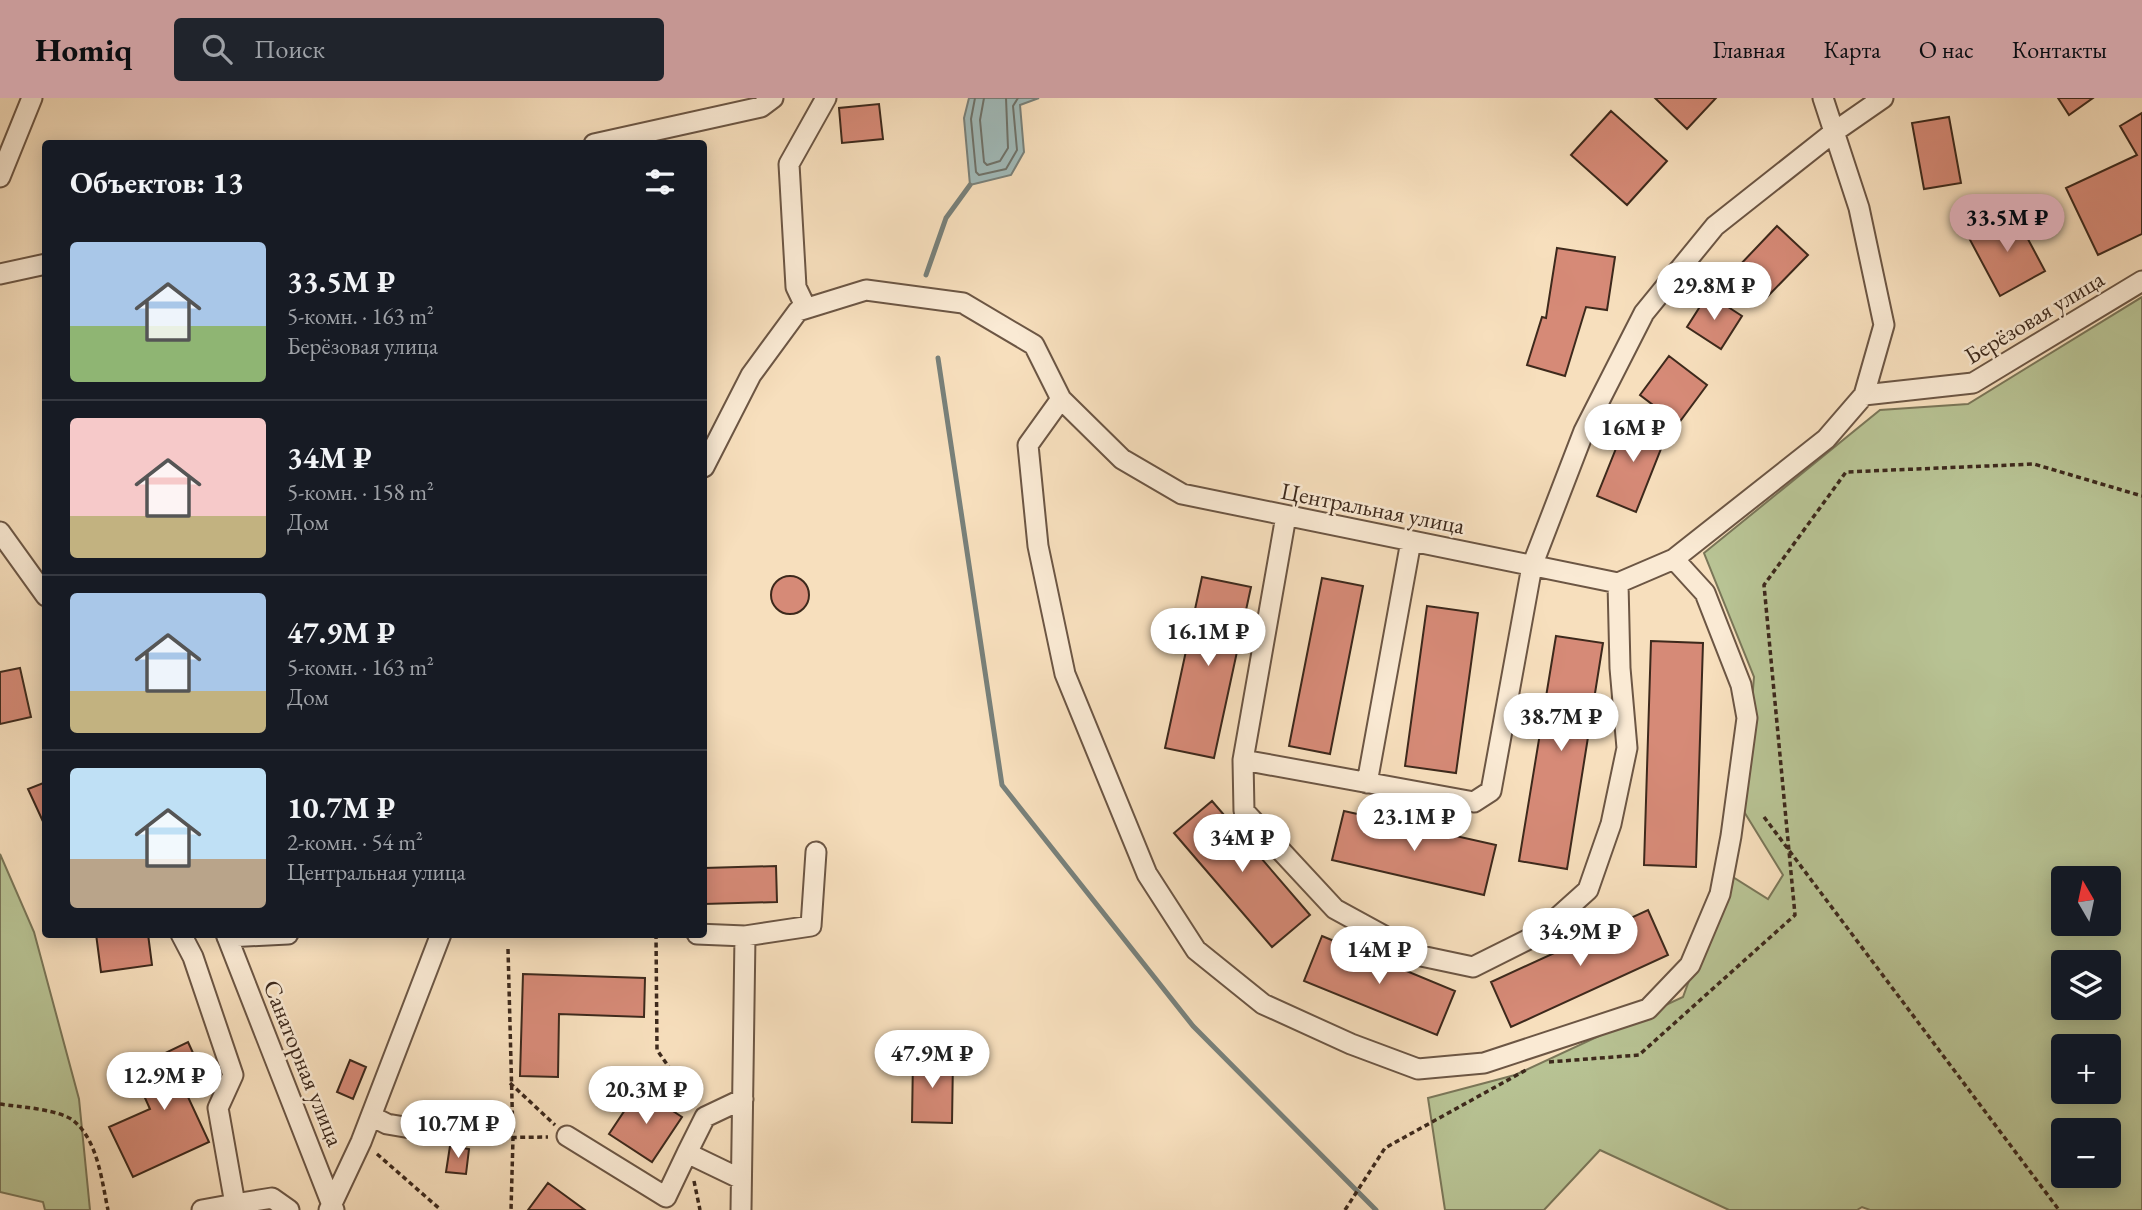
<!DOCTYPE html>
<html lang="ru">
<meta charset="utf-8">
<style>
:root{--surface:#171b24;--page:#20242c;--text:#f1f3f6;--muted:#9ea1a6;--line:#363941;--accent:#c59692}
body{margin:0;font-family:"EB Garamond",serif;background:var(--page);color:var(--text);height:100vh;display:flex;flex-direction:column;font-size:26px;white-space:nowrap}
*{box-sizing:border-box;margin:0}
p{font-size:23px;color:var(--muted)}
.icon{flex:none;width:38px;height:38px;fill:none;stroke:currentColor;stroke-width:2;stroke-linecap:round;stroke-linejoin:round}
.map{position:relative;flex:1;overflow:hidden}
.drawer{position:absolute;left:42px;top:42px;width:665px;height:798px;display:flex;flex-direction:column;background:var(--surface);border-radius:7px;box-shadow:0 4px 18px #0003}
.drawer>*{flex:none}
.needle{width:46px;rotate:351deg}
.tools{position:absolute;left:2051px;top:768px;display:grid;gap:14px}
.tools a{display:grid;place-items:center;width:70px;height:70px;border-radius:7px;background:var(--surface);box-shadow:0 4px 18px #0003;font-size:35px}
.price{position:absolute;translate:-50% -60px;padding:0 16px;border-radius:24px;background:#fff;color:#222;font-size:23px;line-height:46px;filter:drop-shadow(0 2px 4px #0008)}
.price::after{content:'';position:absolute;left:50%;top:42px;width:21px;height:16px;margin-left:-10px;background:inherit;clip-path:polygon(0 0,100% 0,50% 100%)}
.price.on{background:var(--accent);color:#111}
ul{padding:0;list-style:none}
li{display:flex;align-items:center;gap:21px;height:175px;padding:0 28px}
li+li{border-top:2px solid var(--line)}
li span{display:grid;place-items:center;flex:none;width:196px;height:140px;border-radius:7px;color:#555}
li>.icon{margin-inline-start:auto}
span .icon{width:84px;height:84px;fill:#fffc;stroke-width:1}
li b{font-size:30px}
h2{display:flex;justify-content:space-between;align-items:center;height:84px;padding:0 28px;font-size:30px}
header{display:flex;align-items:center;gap:42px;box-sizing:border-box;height:98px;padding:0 35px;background:var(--accent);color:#111}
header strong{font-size:33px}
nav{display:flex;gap:38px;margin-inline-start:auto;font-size:24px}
.search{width:490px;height:63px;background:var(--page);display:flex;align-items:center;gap:18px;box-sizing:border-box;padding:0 24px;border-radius:7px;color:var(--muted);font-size:26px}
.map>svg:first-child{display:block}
.green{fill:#b8c394;stroke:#7a7658;stroke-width:2;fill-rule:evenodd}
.water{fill:#a0bab9;stroke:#78807a;stroke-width:2}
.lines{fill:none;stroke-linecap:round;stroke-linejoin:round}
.shore{stroke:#6e726a;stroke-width:2}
.stream{stroke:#78807a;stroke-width:5}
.building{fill:#d68a77;stroke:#3d291c;stroke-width:2}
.minor-casing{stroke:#6c5644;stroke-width:23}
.path{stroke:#3d291c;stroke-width:3.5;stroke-dasharray:5 3.5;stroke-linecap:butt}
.minor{stroke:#faead4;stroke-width:19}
.labels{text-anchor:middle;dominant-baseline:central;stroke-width:5;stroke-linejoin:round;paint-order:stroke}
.street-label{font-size:24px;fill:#3d291c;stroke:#faead4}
</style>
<header>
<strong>Homiq</strong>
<div class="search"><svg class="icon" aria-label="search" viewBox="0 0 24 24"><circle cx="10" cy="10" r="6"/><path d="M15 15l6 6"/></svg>Поиск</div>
<nav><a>Главная</a><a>Карта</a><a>О нас</a><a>Контакты</a></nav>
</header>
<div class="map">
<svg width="2142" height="1112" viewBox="0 0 2142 1112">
<rect width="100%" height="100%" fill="#f7dfbd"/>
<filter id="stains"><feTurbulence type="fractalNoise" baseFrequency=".00286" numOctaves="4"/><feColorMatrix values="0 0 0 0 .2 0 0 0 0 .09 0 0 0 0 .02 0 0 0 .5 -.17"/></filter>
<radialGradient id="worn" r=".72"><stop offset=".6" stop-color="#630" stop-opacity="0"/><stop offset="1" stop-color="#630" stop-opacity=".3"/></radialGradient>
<path class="green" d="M2142 199V1112H1870L1862 1109 1857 1112H1729L1600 1052 1544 1112H1445L1428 1000 1515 977 1683 899 1728 776 1768 801 1783 777 1743 712 1754 579 1704 455 1880 312 1968 306ZM2063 780H2109V826H2063ZM2063 864H2109V910H2063ZM2063 948H2109V994H2063ZM2063 1032H2109V1078H2063Z
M0 756 34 834 79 1001 90 1112H45L43 1104 0 1094Z"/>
<path class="water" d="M969 0H1039L1020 7 1024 54 1011 77 970 87 964 20Z"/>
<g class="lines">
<path class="shore" d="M975 0 971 21 976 74 979 77 1006 71 1017 52 1013 8 1018 0
M984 0 980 22 984 64 987 67 1000 63 1008 50 1006 0"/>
<path class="stream" d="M926 177 946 120 970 87
M938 260 1002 687 1193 928 1376 1112"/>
</g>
<path class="building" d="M1655 0H1716L1687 31Z
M2058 0H2093L2069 17Z
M879 6 883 41 842 45 839 10Z
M1611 13 1667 63 1627 107 1571 57Z
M2142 15V136L2098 157 2066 90 2137 57 2120 28Z
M1949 19 1961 85 1924 91 1912 25Z
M2014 115 2045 173 2000 198 1969 140Z
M1777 128 1808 157 1767 199 1737 170Z
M1557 150 1615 159 1607 212 1586 209 1565 278 1527 267 1542 219 1546 220Z
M1708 196 1742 218 1721 251 1687 229Z
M1669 258 1707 287 1678 326 1640 297Z
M1629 318 1668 333 1636 414 1597 398Z
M771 497a19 19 0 1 1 38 0a19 19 0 1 1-38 0Z
M1202 479 1251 489 1214 660 1165 650Z
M1322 480 1363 488 1330 656 1289 648Z
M1427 508 1478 515 1456 675 1405 668Z
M1556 538 1603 545 1567 771 1519 763Z
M1651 543 1703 545 1696 769 1644 767Z
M20 570 31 619 0 626V574Z
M46 684V730L28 691Z
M1212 703 1310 817 1272 849 1174 735Z
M1344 713 1496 747 1484 797 1332 762Z
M776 768 777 804 704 806V770Z
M1648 812 1668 857 1511 929 1491 884Z
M96 836H148L152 867 101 874Z
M1322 838 1455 893 1437 937 1304 883Z
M523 876 645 880 644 919 559 916 558 979 520 978Z
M188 944 209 990 188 999 209 1044 133 1079 109 1029 150 1011 132 971Z
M913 959 953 960 952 1025 912 1024Z
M350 962 366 969 353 1001 337 994Z
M639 991 682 1019 652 1064 609 1036Z
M450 1048 469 1051 466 1076 446 1074Z
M548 1085 585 1112H528Z"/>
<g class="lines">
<g class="minor-casing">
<path id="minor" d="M594 46 761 9 773 0
M0 79 32 0
M0 176 46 166
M806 210 796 189 789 66 826 0
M1864 297 1973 285 2142 183
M1061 301 1028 347 1038 448 1065 576 1147 776 1196 852 1263 906 1351 946 1418 971 1484 965 1648 911 1690 867 1720 796 1731 738 1747 620 1741 587 1705 495 1674 461
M704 369 751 277 798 213 866 192 963 205 1034 247 1061 301 1122 361 1182 396 1618 485 1674 461 1826 341 1864 297 1884 227 1859 110 1823 0
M1286 418 1243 662 1244 713 1335 811 1421 858 1473 869 1539 836 1588 792 1611 726 1627 650 1620 570 1618 485
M0 434 46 498
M1243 662 1474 704 1491 693 1532 468 1584 333 1644 215 1715 128 1834 34 1883 0
M1367 685 1411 443
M181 836 193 859 233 977 218 1010 235 1106 272 1100 289 1112
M226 836 334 1112
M697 836 745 838 741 1112
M745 838 811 828 816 754
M227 839 288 836
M371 1018 387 1026 428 1033
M567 1038 666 1099 687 1055 741 1081
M687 1055 705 1019 743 1001
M202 1112 235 1106
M329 1112 361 1044 441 836"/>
</g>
<path class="path" d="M1764 719 2059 1112
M656 836 657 952 694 1005
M508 851 513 1040 511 1112
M1549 964 1639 957 1795 817 1764 487 1846 374 2034 366 2142 398
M510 985 555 1027
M0 1006C19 1009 61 1011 75 1024 98 1044 102 1084 108 1112
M444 1036 470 1040 548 1039
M377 1056 441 1112
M694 1083 700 1112
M1345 1112 1385 1050 1526 972"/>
<use href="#minor" class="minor"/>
</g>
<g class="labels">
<g class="street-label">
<text transform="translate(2034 219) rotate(-31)">Берёзовая улица</text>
<text transform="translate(1373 410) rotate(11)">Центральная улица</text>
<text transform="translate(304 965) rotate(68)">Санаторная улица</text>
</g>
</g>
<rect width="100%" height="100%" filter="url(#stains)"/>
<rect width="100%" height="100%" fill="url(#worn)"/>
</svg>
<div class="tools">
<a><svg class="needle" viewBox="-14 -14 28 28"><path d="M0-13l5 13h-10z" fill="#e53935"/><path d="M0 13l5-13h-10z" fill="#9ea1a6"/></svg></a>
<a><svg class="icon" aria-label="layers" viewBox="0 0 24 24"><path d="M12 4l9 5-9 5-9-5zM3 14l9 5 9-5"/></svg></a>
<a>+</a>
<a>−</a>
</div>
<b class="price on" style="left:2007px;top:156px">33.5M ₽</b>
<b class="price" style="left:1714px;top:224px">29.8M ₽</b>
<b class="price" style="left:1633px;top:366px">16M ₽</b>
<b class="price" style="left:1208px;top:570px">16.1M ₽</b>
<b class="price" style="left:1561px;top:655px">38.7M ₽</b>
<b class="price" style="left:1414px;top:755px">23.1M ₽</b>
<b class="price" style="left:1242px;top:776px">34M ₽</b>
<b class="price" style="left:1580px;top:870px">34.9M ₽</b>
<b class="price" style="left:1379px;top:888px">14M ₽</b>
<b class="price" style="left:932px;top:992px">47.9M ₽</b>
<b class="price" style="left:164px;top:1014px">12.9M ₽</b>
<b class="price" style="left:646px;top:1028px">20.3M ₽</b>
<b class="price" style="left:458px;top:1062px">10.7M ₽</b>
<section class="drawer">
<h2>Объектов: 13<svg class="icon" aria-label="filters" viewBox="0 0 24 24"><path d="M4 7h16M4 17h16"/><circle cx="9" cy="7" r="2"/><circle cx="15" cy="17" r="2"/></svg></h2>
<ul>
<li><span style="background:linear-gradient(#a9c7e8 60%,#8fb573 0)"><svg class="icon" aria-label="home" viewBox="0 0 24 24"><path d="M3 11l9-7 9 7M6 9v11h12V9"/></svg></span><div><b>33.5M ₽</b><p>5-комн. · 163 m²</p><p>Берёзовая улица</p></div></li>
<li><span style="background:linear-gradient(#f6c9c9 70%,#c2b280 0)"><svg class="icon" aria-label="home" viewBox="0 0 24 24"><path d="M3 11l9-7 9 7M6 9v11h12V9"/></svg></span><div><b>34M ₽</b><p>5-комн. · 158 m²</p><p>Дом</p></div></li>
<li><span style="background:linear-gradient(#a9c7e8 70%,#c2b280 0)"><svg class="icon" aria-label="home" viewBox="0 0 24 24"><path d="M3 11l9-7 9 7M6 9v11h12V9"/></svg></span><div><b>47.9M ₽</b><p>5-комн. · 163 m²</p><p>Дом</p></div></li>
<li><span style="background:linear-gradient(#bfe0f5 65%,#b9a48a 0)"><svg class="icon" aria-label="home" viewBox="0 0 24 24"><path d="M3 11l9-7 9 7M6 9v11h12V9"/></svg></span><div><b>10.7M ₽</b><p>2-комн. · 54 m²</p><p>Центральная улица</p></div></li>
</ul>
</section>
</div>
